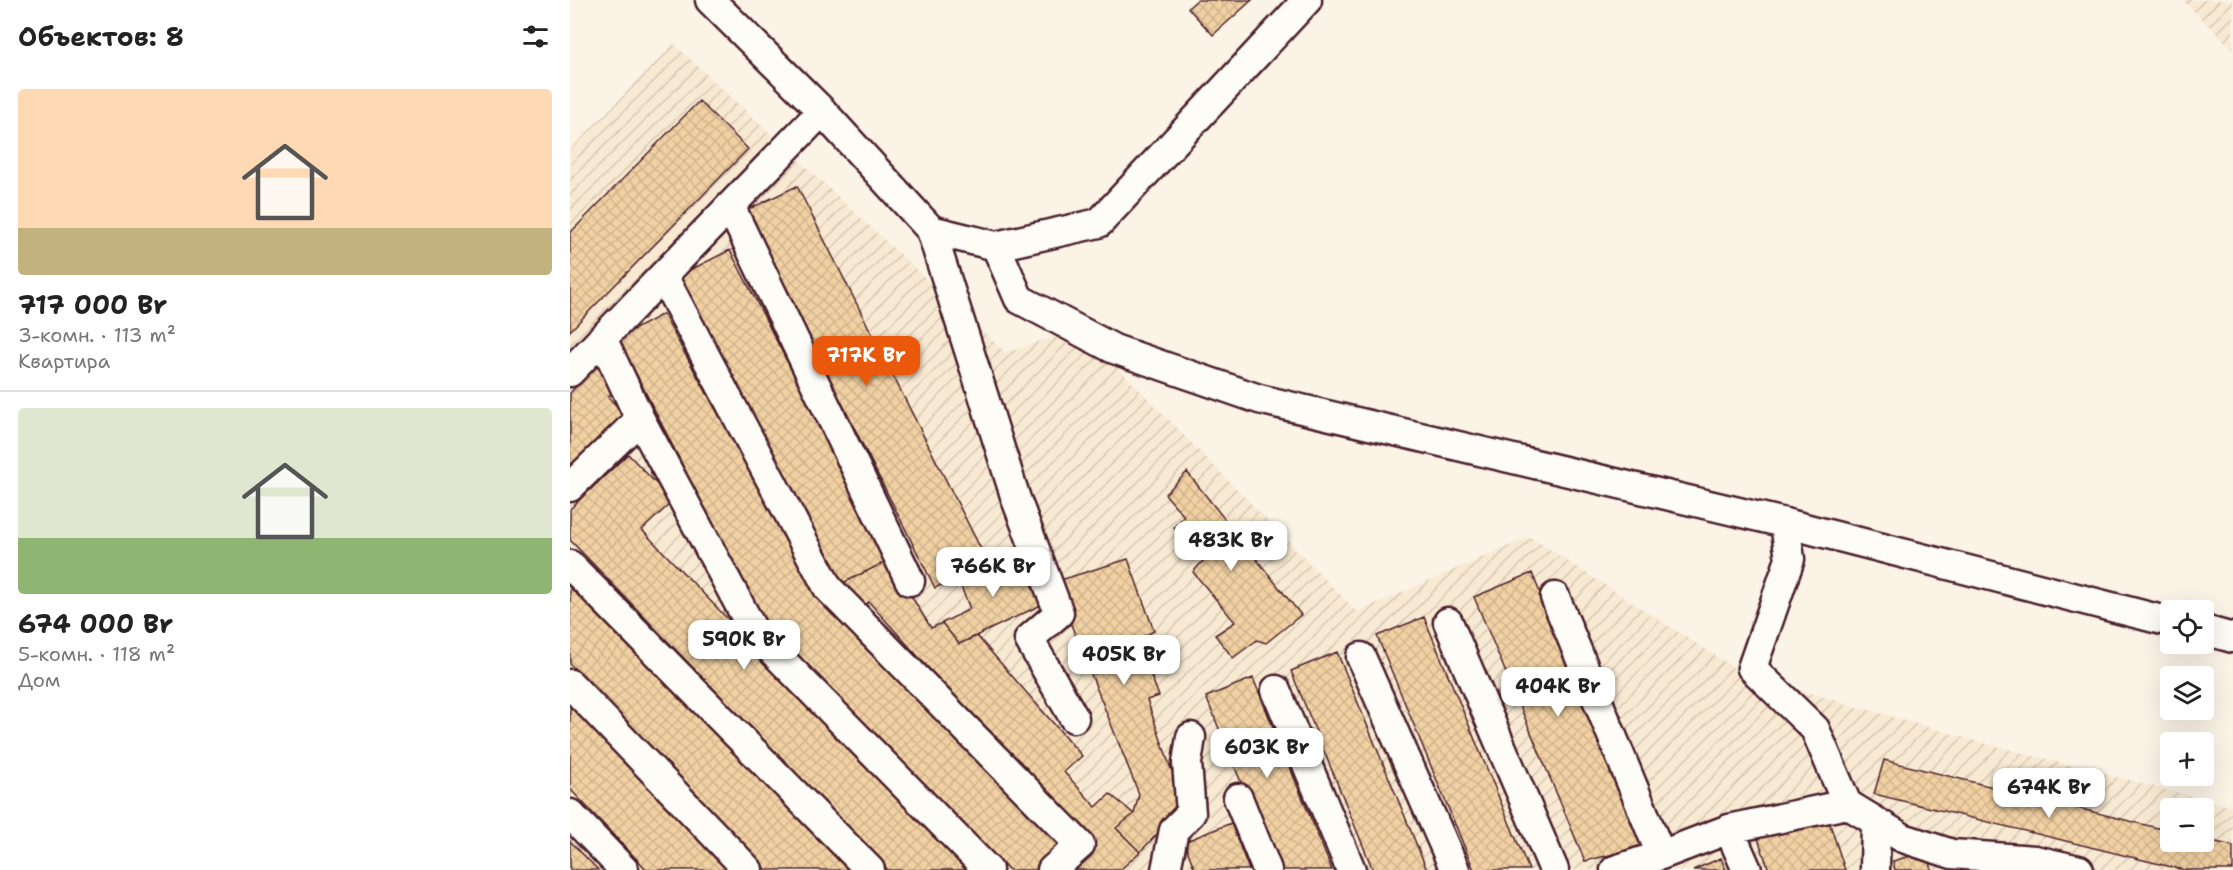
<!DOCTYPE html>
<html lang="ru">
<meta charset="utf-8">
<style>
:root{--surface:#fff;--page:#f2f2f2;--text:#222;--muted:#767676;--line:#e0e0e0;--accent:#ea580c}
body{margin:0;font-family:"Shantell Sans",sans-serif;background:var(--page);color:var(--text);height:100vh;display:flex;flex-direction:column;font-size:22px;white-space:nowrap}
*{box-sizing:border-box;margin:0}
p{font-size:20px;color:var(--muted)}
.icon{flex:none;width:33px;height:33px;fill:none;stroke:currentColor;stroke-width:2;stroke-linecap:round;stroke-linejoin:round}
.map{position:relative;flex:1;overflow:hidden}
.details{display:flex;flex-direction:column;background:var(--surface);width:570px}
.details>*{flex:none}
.buttons{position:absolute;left:1590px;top:600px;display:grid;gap:12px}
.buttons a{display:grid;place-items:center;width:54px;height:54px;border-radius:6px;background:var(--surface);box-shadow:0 6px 24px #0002;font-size:30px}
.price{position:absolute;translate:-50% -51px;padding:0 14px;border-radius:12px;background:#fff;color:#222;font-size:20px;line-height:39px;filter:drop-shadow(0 2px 3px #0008)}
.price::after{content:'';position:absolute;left:50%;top:36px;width:18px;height:14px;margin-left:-9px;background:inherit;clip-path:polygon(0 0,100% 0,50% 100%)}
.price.active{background:var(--accent);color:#fff}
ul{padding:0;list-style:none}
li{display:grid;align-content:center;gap:12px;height:318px;padding:0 18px}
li+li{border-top:2px solid var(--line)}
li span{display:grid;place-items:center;height:186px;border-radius:6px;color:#555}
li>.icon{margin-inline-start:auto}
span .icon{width:108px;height:108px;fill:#fffc;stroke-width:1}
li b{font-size:26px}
h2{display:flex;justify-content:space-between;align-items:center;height:72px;padding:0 18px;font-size:26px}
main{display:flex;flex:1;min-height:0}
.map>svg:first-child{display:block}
.industrial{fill:url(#industrial-furrows);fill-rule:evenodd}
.building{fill:url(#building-cross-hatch);stroke:#4a1f2b;stroke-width:1.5}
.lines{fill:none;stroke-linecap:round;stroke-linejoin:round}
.minor-casing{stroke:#4a1f2b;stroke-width:33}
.minor{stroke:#fdfcf7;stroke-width:28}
</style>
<main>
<section class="details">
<h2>Объектов: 8<svg class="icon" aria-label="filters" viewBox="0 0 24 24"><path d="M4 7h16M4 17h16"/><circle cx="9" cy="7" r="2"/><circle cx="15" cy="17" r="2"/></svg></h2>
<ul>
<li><span style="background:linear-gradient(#ffd9b3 75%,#c2b280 0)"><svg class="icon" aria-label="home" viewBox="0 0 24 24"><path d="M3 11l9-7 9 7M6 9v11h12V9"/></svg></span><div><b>717 000 Br</b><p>3-комн. · 113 m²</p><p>Квартира</p></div></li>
<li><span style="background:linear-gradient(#dfe7d0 70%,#8fb573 0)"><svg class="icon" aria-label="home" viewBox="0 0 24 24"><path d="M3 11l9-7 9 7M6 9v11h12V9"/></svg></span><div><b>674 000 Br</b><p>5-комн. · 118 m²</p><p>Дом</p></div></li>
</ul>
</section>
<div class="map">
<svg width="1663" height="870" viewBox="0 0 1663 870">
<defs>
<pattern id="industrial-furrows" width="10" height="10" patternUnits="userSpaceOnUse" patternTransform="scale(1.5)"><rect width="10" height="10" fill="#f8e9d2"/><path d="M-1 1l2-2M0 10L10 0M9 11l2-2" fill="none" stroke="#d6c7b4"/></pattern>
<pattern id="building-cross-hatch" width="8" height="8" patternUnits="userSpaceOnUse" patternTransform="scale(1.5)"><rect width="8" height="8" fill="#f1d1a3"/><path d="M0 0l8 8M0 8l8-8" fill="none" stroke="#d0b38c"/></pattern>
</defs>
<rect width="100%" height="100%" fill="#fbf3e6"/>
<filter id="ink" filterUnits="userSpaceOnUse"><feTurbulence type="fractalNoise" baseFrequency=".0167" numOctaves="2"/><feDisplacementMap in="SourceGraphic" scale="12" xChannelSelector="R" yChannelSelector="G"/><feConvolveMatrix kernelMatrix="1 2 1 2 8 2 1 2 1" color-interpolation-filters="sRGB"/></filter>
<g filter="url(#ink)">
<path class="industrial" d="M1612 0H1663V49Z
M104 44 436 353 509 328 787 612 960 537 1174 674 1406 741 1663 807V870H0V150ZM1600 808H1634V842H1600Z"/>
<path class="building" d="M627 0H682L643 35 618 8Z
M129 101 178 149 0 331V233Z
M227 186 418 563 365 588 175 211Z
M160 250 319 560 267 586 108 276Z
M93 314 250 598 492 848 467 870H439L191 620 48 338Z
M26 366 47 387 38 397 58 417 0 476V393Z
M58 454 103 501 72 530 400 870H318L0 540V509Z
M617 472 731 615 696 643 687 640 663 658 645 635 665 622 623 572 633 561 604 527 614 516 595 494Z
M449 559 465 581 471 605 389 644 372 623 400 609 387 577 418 563Z
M558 559 584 631 567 640 589 696 577 700 614 806 570 852 546 828 564 814 569 794 484 582Z
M319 560 361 628 372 623 389 644 407 636 512 756 494 772 526 807 540 794 564 814 546 828 570 852 550 870H491L518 845 299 602 289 610 267 586Z
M962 573 1073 847 1015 861 904 597Z
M0 580 278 870H197L0 664Z
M854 617 959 870H904L807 636Z
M767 652 857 870H803L721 671Z
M683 678 762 870H707L636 697Z
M0 705 158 870H77L0 789Z
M1314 760 1600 831V842H1634V839L1663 846V870H1614L1304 794Z
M1257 815 1275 870H1199L1187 836Z
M661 823 679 870H625L614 842Z
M0 841 28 870H0Z
M1357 851 1362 870H1325L1323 861Z
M1151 858 1156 870H1123Z"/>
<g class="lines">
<g class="minor-casing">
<path id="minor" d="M140 0 252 111 361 230 426 246 529 223 737 0
M160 206 340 581
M361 230 446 499 489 613 459 639 504 718
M426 246 449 299 544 349 689 399 1215 523 1220 559 1182 668 1245 729 1277 804 1159 829 1091 855
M93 276 258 588 510 845 482 870
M32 338 70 419 184 632 418 870
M0 372 252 111
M0 487 70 419
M1215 523 1600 622
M0 565 300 870
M985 597 1091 855 1045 870
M878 622 984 870
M1634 630 1663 638
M791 657 885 870
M0 684 178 870
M706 690 781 870
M668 798 697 870
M1277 804 1333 838 1382 854 1465 860 1509 870
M0 814 54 870
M1159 829 1177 870
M596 870 604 830 621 813 617 763 621 737
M1305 870 1306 823"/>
</g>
<use href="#minor" class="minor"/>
</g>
</g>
</svg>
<div class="buttons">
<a><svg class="icon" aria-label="locate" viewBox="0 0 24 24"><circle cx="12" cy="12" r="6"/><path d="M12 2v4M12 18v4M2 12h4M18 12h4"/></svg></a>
<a><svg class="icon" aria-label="layers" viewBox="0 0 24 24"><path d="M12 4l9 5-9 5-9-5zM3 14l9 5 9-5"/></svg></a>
<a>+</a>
<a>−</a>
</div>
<b class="price active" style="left:296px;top:387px">717K Br</b>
<b class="price" style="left:661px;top:572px">483K Br</b>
<b class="price" style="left:423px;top:598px">766K Br</b>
<b class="price" style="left:174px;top:671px">590K Br</b>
<b class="price" style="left:554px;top:686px">405K Br</b>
<b class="price" style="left:988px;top:718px">404K Br</b>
<b class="price" style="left:697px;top:779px">603K Br</b>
<b class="price" style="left:1479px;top:819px">674K Br</b>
</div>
</main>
